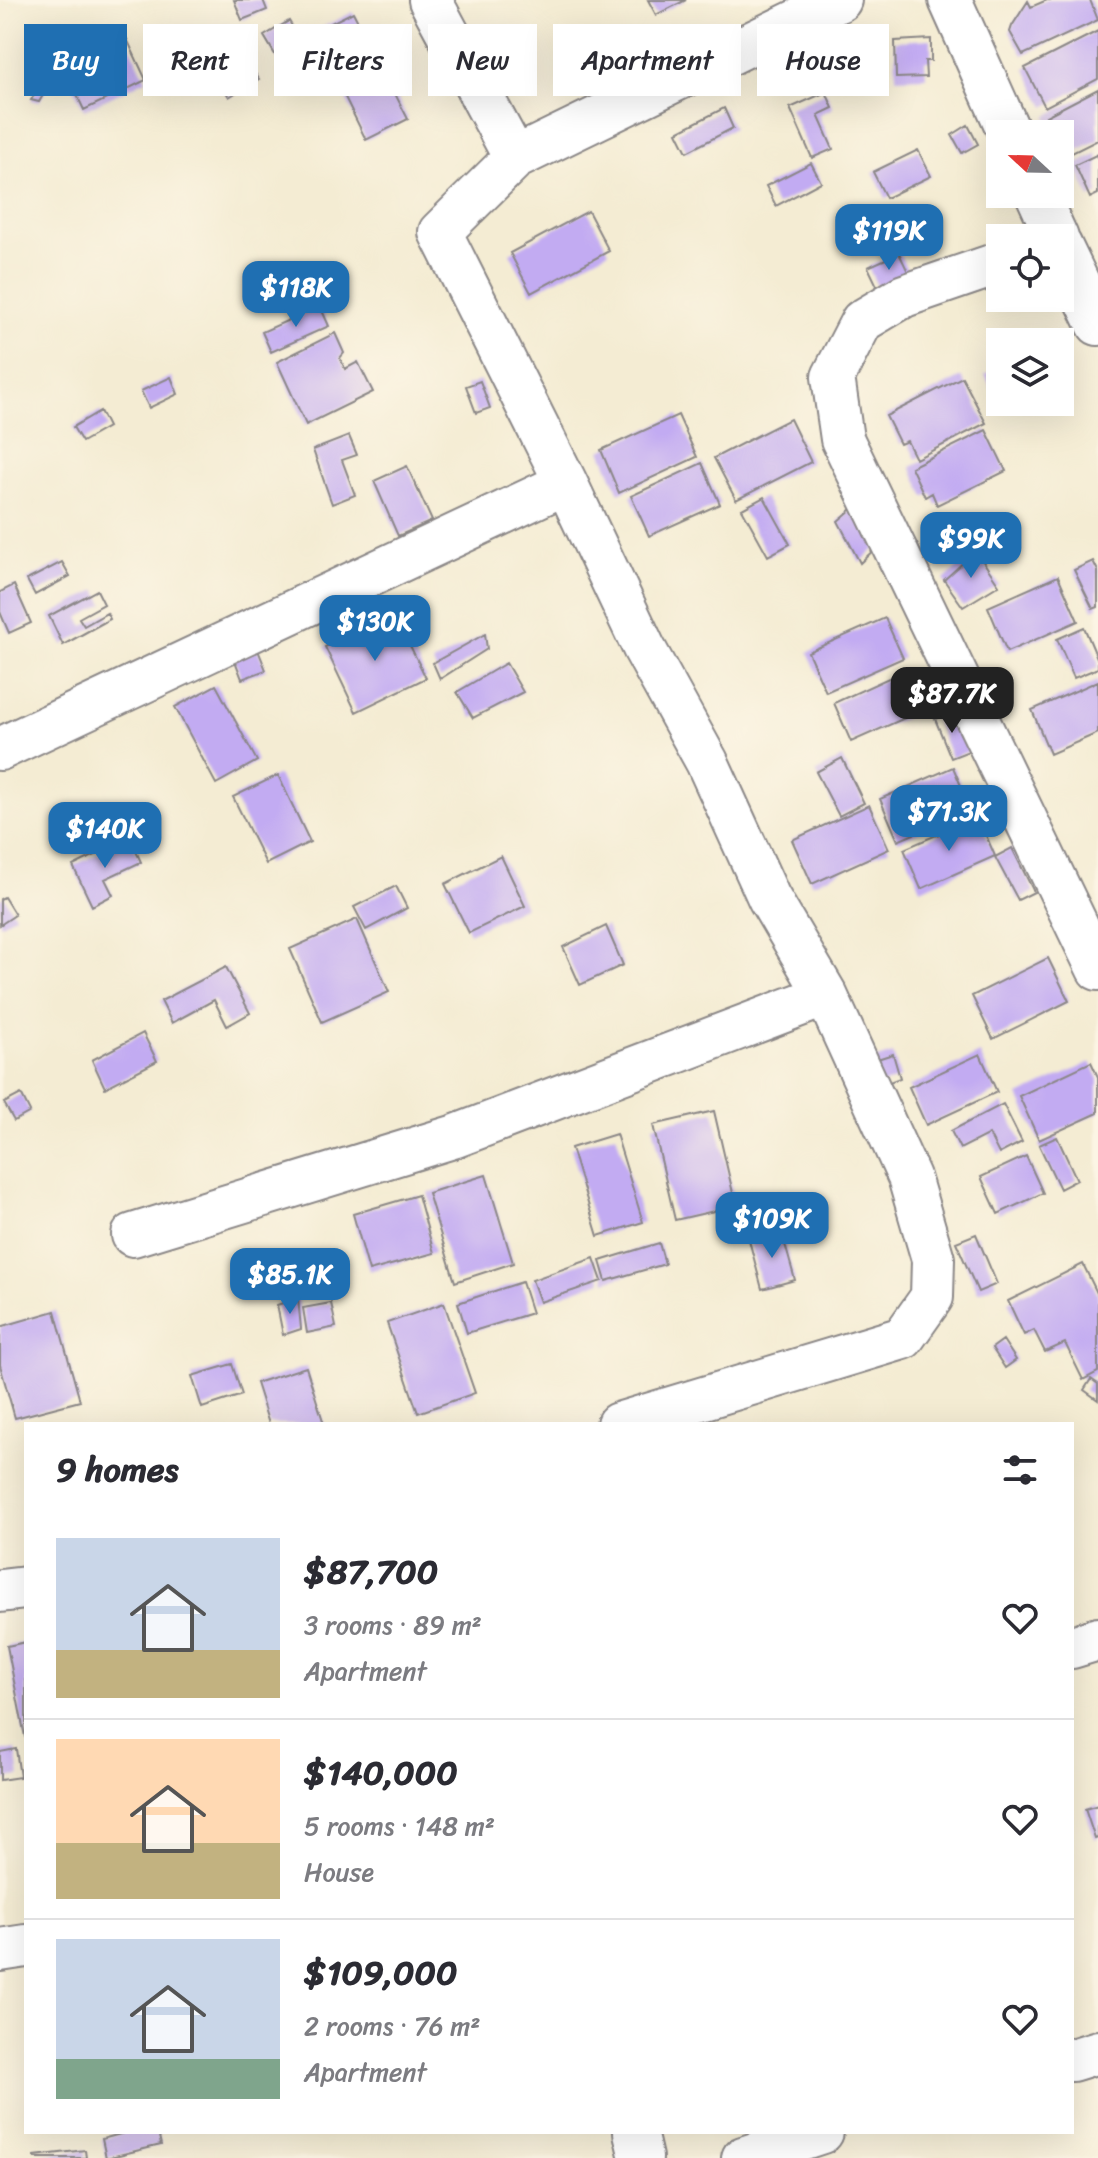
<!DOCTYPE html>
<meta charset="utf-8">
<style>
:root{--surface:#fff;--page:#f2f2f3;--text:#2b2b33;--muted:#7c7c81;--line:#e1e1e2;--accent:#1f6fb2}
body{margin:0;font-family:Sriracha,sans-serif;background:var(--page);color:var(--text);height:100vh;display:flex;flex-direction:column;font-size:30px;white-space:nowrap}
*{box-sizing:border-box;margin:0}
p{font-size:26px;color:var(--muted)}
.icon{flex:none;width:44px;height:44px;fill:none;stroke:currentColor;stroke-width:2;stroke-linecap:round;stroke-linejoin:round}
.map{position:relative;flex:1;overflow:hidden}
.drawer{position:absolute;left:24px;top:1422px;width:1050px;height:712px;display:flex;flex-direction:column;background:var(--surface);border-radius:0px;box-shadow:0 8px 32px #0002}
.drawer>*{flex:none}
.guide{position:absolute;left:24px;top:24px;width:1050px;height:72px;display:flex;gap:16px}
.needle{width:52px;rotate:292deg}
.tools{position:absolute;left:986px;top:120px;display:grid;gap:16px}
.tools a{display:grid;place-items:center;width:88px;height:88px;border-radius:0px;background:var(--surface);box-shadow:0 8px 32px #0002;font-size:40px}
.price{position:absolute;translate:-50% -68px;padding:0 18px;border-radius:16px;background:var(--accent);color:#fff;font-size:26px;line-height:52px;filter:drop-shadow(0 2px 4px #0008)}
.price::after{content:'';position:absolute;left:50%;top:48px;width:24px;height:18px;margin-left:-12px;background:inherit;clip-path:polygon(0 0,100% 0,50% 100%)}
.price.current{background:#222;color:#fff}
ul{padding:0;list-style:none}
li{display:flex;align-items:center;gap:24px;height:200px;padding:0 32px}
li+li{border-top:2px solid var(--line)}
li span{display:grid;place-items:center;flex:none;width:224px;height:160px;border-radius:0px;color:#555}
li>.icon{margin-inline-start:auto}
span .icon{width:96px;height:96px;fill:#fffc;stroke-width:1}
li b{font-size:34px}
h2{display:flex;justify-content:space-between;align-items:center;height:96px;padding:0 32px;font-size:34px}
.tag{padding:0 28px;border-radius:0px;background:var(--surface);box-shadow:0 8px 32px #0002;font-size:28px;line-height:72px}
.tag.current{background:var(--accent);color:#fff}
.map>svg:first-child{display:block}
.building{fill:#c2abf2}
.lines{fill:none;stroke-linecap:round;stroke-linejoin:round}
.minor-casing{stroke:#8b8787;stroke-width:46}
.minor{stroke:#fff;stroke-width:42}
</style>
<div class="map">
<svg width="1098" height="2158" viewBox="0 0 1098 2158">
<rect width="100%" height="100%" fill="#fcf5e5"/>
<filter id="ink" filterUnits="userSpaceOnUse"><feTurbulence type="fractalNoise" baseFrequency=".0125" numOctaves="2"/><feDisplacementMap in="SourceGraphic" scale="16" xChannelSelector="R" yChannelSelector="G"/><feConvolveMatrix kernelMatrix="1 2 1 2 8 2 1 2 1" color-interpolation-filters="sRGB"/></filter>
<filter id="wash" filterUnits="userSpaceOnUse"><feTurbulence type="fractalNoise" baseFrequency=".006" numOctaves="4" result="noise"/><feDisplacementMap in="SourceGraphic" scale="32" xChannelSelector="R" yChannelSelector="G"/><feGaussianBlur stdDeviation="1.8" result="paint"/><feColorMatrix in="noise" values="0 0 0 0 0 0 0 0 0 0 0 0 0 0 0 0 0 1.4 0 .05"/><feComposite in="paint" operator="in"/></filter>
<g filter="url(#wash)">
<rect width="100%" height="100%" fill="#f4ecd3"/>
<g id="blocks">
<path class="building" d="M234 0H263L267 10 242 20Z
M648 0H686L656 15Z
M1047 0H1090L1098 20 1023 55 1010 32 1012 26 1028 1 1031 7Z
M353 12 408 119 366 140 313 32Z
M289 21 299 38 283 47 289 57 280 63 264 36Z
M1098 31V79L1045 107 1025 68Z
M127 39 146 80 84 110 65 70Z
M931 39V61H925L926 77 896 78 895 41Z
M252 69 259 79 229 97 223 87Z
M44 79 50 83 39 102 31 100Z
M1098 89V140L1066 156 1060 145V134H1055L1046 116Z
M826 92 833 108 818 115 833 149 812 158 790 108Z
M724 108 733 128 687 152 677 132Z
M968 125 978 144 962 153 952 135Z
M918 150 931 176 886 198 873 172Z
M1098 154V194L1090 198 1075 165Z
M811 163 821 182 776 206 766 186Z
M588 211 609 251 531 293 510 253Z
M899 253 910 276 879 290 868 267Z
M320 306 329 326 271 352 262 332Z
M335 333 344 353 340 358 345 369 358 362 373 392 306 425 277 362Z
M1000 368V402H1020L1001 410 985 375Z
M171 377 178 394 149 408 141 391Z
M962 377 986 423 916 459 907 441 900 444 886 416Z
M480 381 490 408 476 413 466 386Z
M100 411 108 427 82 442 73 427Z
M678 415 697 457 619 493 601 450Z
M790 419 811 462 736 500 714 458Z
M986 430 1006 471 937 505 932 493 925 497 911 467Z
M349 436 357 455 342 460 355 495 332 504 313 450Z
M702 463 720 504 649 536 631 496Z
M407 466 432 521 398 536 374 481Z
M764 497 790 544 768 556 742 509Z
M859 503 880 544 860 563 838 521Z
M976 551 999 585 963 607 944 580Z
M1093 561 1098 571V607L1093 609 1074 570Z
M62 562 70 576 35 595 27 580Z
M1058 576 1078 621 1007 652 988 607Z
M14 585 31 623 9 633 0 612V592Z
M97 590 104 604 79 618 84 626 107 613 110 619 63 645 49 616Z
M394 613 426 678 356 712 325 647Z
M885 618 903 658 826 692 808 652Z
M1084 627 1098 660V668L1074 678 1057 639Z
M485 634 487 649 440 679 433 663Z
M258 650 266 670 242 679 234 658Z
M506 663 523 692 473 718 457 692Z
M906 670 923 710 851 742 834 703Z
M1098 681V733L1050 754 1032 710Z
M216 685 257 761 216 784 175 707Z
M953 712 969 751 951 758 935 719Z
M842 758 864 803 839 816 816 772Z
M953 767 971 809 898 841 880 799Z
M278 775 310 842 266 864 233 797Z
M869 805 889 849 812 884 792 840Z
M978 817 995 856 921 889 904 849Z
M130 838 141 862 105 879 113 895 92 906 73 866Z
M1012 848 1034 892 1018 900 995 857Z
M501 856 525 906 469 933 445 884Z
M396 886 407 908 366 930 354 907Z
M4 897 15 915 0 925V899Z
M357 919 389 992 322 1022 290 949Z
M606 926 623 965 580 985 563 947Z
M1048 958 1069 1001 993 1039 972 996Z
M226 967 250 1013 227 1026 214 1000 172 1023 161 1001Z
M143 1033 157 1061 105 1088 92 1060Z
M893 1054 900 1078 879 1086 871 1061Z
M980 1054 997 1092 926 1125 909 1087Z
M1091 1062 1098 1077V1113L1039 1140 1019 1096Z
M21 1094 30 1112 14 1121 4 1103Z
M1003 1104 1022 1142 999 1154 989 1134 960 1149 951 1131Z
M714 1111 736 1206 675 1220 653 1125Z
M616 1134 643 1222 598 1236 571 1148Z
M1057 1137 1077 1180 1060 1189 1039 1145Z
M1026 1156 1043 1193 998 1214 981 1177Z
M486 1175 513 1263 455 1282 428 1193Z
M418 1195 434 1253 369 1271 353 1214Z
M781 1230 795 1280 762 1289 749 1240Z
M976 1234 997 1284 978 1292 956 1242Z
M659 1243 665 1264 606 1281 600 1261Z
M594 1258 602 1281 540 1302 532 1280Z
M1083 1264 1098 1295V1372L1083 1380 1065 1343 1045 1352 1034 1330 1024 1335 1008 1301Z
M522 1282 532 1313 467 1333 458 1303Z
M298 1298 301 1329 283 1335 277 1305Z
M331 1303 336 1327 307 1333 303 1308Z
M444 1303 475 1393 418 1413 387 1323Z
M55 1311 80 1401 15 1418 0 1365V1327Z
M1003 1340 1016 1360 1005 1368 992 1348Z
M232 1364 242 1395 202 1408 192 1376Z
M306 1367 324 1424H269L256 1383Z
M1091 1379 1098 1384V1400L1084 1390Z
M26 1642V1737H25L7 1646Z
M16 1749 20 1777 0 1780V1752Z
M1098 1805V1838L1095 1839 1085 1809Z
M128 2132H158L161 2145 106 2158 102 2139Z
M85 2150 86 2158H35V2156Z"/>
</g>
</g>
<g filter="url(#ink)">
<use href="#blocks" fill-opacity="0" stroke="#8b8787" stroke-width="2"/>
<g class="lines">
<g class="minor-casing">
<path id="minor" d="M430 0 515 158
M950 0 1010 134
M1037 194 1057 238
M1060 245 1098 324
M1000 263 904 296 862 321 833 377 842 439 1098 969
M0 749 566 483
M133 1235 456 1136 826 995
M618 1424 903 1338 932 1297 933 1259 909 1177 826 995 769 898 707 762 644 648 566 483 440 232 515 158 840 0
M0 1591 26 1588
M1072 1647 1098 1639
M0 1950 26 1946
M1072 2060 1098 2052
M635 2132 641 2158
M743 2158 822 2132"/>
</g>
<use href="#minor" class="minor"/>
</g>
</g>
</svg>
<div class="tools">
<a><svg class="needle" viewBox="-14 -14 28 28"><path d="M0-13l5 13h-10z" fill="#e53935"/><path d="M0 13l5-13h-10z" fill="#7c7c81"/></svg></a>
<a><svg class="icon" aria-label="locate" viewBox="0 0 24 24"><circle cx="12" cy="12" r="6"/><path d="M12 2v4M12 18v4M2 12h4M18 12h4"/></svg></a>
<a><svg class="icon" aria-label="layers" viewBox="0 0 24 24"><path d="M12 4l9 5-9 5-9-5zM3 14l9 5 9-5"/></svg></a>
</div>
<b class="price" style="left:889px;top:272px">$119K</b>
<b class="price" style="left:296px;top:329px">$118K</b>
<b class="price" style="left:971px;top:580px">$99K</b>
<b class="price" style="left:375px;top:663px">$130K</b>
<b class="price current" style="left:952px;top:735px">$87.7K</b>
<b class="price" style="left:949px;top:853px">$71.3K</b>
<b class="price" style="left:105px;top:870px">$140K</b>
<b class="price" style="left:772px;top:1260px">$109K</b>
<b class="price" style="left:290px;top:1316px">$85.1K</b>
<div class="guide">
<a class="tag current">Buy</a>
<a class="tag">Rent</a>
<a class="tag">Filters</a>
<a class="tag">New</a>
<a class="tag">Apartment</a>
<a class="tag">House</a>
</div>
<section class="drawer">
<h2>9 homes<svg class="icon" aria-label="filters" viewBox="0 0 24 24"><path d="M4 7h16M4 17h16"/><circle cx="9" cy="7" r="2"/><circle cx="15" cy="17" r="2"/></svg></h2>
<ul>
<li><span style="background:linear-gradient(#c9d6e8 70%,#c2b280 0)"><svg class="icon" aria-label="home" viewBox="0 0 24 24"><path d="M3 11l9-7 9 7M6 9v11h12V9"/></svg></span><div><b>$87,700</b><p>3 rooms · 89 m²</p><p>Apartment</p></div><svg class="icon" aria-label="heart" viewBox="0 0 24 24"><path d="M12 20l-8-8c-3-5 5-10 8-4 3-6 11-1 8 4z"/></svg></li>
<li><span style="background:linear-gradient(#ffd9b3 65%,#c2b280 0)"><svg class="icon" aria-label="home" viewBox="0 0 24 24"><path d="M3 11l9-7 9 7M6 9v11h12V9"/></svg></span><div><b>$140,000</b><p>5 rooms · 148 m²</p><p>House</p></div><svg class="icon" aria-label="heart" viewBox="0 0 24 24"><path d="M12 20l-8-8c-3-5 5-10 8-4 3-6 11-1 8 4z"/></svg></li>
<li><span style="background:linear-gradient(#c9d6e8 75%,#7fa58c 0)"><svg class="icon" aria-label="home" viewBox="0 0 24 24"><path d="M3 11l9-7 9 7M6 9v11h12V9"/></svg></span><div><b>$109,000</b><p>2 rooms · 76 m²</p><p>Apartment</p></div><svg class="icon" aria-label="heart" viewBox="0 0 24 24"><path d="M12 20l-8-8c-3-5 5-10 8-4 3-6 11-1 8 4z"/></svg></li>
</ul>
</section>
</div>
